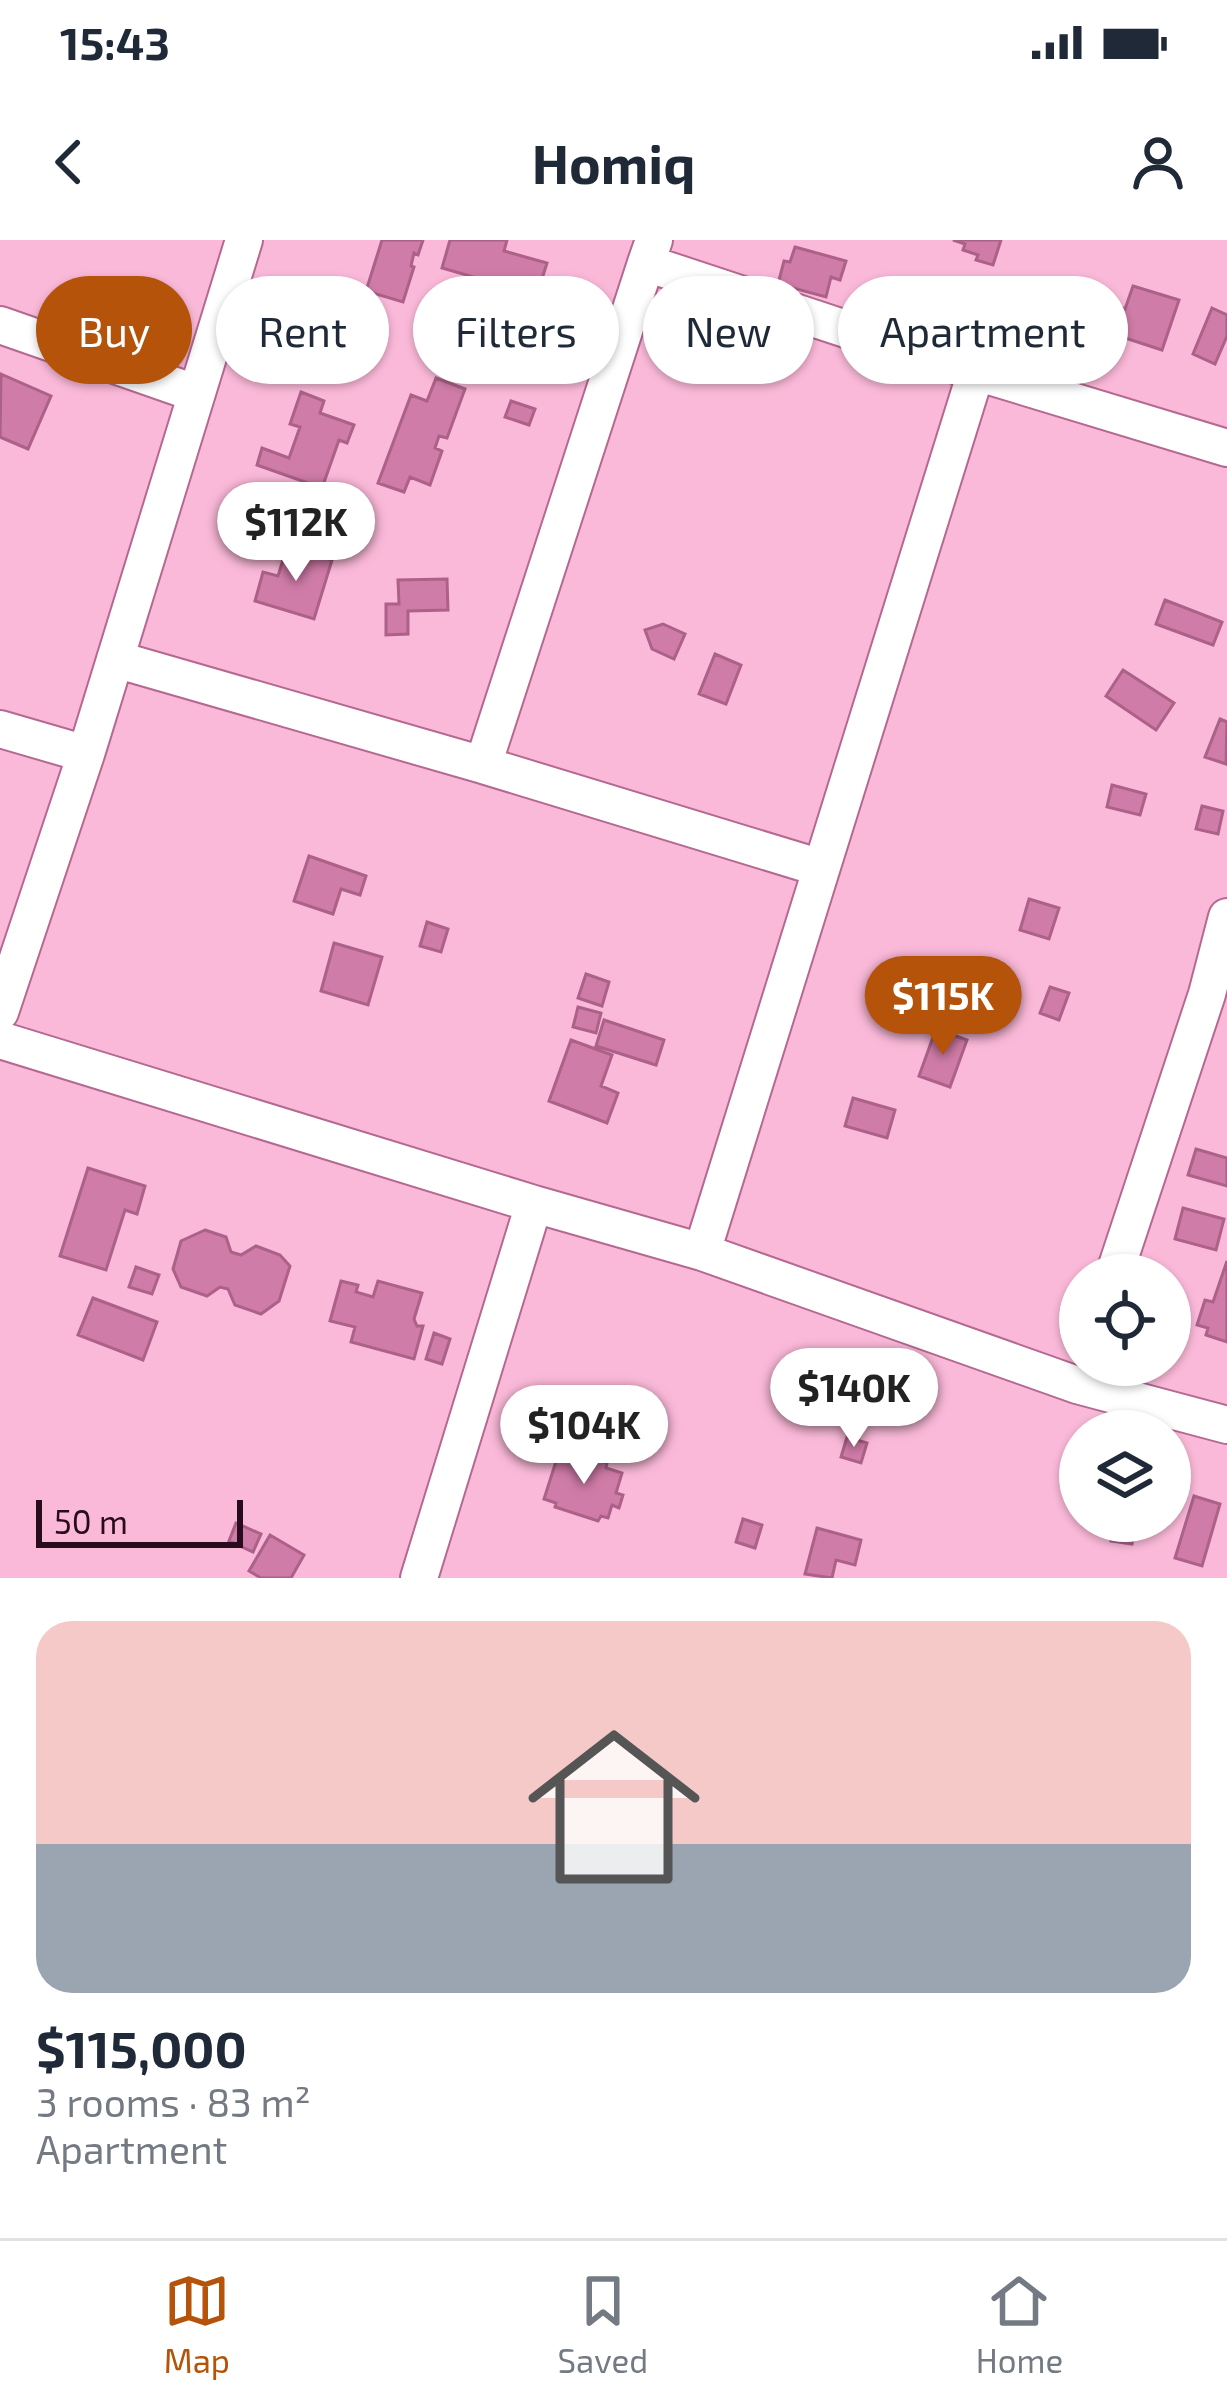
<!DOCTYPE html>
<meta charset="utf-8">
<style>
:root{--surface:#fff;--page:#f6f6f7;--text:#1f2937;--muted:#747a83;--line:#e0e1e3;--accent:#b45309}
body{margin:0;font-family:"Exo 2",sans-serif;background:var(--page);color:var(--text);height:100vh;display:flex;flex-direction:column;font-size:45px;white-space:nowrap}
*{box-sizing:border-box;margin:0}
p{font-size:39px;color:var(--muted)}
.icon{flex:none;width:66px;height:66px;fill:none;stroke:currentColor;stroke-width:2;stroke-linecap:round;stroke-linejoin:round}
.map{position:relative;height:1338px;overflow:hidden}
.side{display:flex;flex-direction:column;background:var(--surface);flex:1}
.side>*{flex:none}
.hud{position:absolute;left:36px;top:36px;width:1155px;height:108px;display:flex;gap:24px}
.tools{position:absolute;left:1059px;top:1014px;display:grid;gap:24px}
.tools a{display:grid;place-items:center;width:132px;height:132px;border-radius:50%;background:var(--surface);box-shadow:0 3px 9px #0004;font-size:60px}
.scale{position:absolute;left:36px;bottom:30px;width:207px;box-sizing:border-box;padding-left:12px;border:6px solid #280b1c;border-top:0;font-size:33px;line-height:42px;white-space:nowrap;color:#280b1c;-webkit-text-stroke:9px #fbb9d9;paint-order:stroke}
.price{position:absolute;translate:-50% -102px;padding:0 27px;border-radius:42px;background:#fff;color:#222;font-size:39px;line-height:78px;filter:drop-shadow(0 3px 6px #0008)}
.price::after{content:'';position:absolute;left:50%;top:72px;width:36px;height:27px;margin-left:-18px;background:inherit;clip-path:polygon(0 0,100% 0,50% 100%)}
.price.selected{background:var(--accent);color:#fff}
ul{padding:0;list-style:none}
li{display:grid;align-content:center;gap:24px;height:636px;padding:0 36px}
li span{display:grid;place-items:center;height:372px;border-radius:36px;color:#555}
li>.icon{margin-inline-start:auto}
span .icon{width:216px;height:216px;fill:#fffc;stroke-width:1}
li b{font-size:51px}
.tag{padding:0 42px;border-radius:54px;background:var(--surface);box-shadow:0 3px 9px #0004;font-size:42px;line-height:108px}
.tag.selected{background:var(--accent);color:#fff}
.status{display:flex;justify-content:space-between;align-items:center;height:84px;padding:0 60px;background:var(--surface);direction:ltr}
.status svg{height:33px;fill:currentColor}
header{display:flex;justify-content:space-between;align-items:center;height:156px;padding:0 36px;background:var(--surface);font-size:54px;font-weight:700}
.menu{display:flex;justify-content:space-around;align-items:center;height:168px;border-top:3px solid var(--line);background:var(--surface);font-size:33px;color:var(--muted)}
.menu a{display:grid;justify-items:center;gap:6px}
.menu .selected{color:var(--accent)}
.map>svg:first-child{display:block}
.building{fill:#d07ca8;stroke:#ab6188;stroke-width:3}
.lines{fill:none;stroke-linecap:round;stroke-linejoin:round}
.minor-casing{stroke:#b56991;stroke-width:40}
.minor{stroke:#fff;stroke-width:36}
</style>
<div class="status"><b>15:43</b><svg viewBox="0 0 49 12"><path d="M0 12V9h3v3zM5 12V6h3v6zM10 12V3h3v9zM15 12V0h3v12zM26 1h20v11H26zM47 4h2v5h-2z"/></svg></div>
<header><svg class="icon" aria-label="back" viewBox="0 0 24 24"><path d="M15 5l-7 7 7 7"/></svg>Homiq<svg class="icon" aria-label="person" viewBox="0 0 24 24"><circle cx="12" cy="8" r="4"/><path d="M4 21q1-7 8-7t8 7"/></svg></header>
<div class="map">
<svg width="1227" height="1338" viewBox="0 0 1227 1338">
<rect width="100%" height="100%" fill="#fbb9d9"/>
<path class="building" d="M382 0H423L418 15 414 13 411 26 414 27 403 62 366 51Z
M450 0H507L504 11 547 23 536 58 547 61 537 94 526 91 523 104 480 92 494 43 442 28Z
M953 0H1001L993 25 976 20 978 15 963 10 965 4Z
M795 7 846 21 840 40 831 37 826 57 778 44 784 21 790 22Z
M1133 46 1179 60 1162 110 1110 93 1119 67 1125 69Z
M1212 68 1227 75V96L1215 124 1193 114Z
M1 134 51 156 28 209 0 197Z
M436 138 465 149 447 198 439 196 435 208 442 211 430 245 410 237 404 252 378 243 411 155 427 161Z
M301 152 324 161 320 173 354 185 347 203 339 200 322 248 257 225 262 208 289 218 300 187 290 184Z
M511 161 535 169 529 185 505 177Z
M287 307 332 320 314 379 255 361 263 332 278 336Z
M447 339 448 370 408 371V394L386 395V364H399L398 340Z
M1165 360 1222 382 1213 405 1156 384Z
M663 384 685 394 674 419 652 409 645 390Z
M715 414 741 425 726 464 699 454Z
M1123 430 1174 463 1156 490 1106 456Z
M1220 479 1227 482 1226 524 1205 517Z
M1112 545 1146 554 1140 575 1107 567Z
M1202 566 1223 571 1218 594 1196 589Z
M309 616 366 636 360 655 341 649 333 674 294 661Z
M1029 659 1059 668 1049 699 1020 690Z
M427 682 448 689 441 712 420 706Z
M334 703 382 717 368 765 321 751Z
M975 723 994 730 987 750 968 743Z
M586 734 609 742 602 766 578 758Z
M1050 747 1069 753 1059 780 1040 773Z
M578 767 601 773 596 793 573 787Z
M604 780 664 800 656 825 596 806Z
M936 789 967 800 950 847 919 836Z
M571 800 612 815 601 846 618 853 607 883 549 861Z
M853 858 895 870 887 898 845 886Z
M1196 909 1227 918V946L1188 935Z
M88 928 145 946 137 974 125 970 106 1030 60 1016Z
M1183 968 1224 979 1216 1010 1175 999Z
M205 990 226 997 231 1012 241 1015 256 1006 280 1015 290 1026 279 1061 261 1074 235 1065 228 1049 220 1047 207 1056 181 1047 173 1029 181 1001Z
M1227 1021V1102L1206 1095 1208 1088 1197 1085 1205 1060 1213 1062Z
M136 1027 159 1035 152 1054 129 1047Z
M341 1041 358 1045 356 1052 373 1057 378 1041 422 1053 414 1079 417 1086H423L414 1119 351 1102 355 1087 330 1081Z
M93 1058 157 1082 143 1120 78 1095Z
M434 1093 450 1099 442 1124 426 1119Z
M592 1154 633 1168 627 1185 587 1172Z
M847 1197 867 1203 861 1223 841 1217Z
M574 1213 607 1223 606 1228 622 1233 616 1253 623 1255 619 1268 612 1265 608 1278 601 1276 598 1281 555 1267 556 1263 544 1259 558 1215 572 1219Z
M1194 1256 1220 1264 1202 1326 1175 1318Z
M743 1279 762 1285 755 1308 736 1302Z
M1114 1281H1153L1151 1290 1135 1287 1132 1304 1111 1301Z
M236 1283 261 1294 253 1312 229 1301Z
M817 1288 861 1300 855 1325 836 1320 832 1338 805 1334Z
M270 1295 304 1315 291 1338H261L249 1331Z"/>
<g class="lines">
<g class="minor-casing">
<path id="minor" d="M654 0 646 23 976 132 702 1012
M646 23 483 525 821 628
M0 85 195 153
M976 132 1227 208
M115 419 483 525
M0 489 86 514
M0 772 86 514 244 0
M0 800 534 964 419 1338
M534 964 702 1012 1077 1145 1227 1185
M1114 1035 1207 754 1227 677"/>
</g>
<use href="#minor" class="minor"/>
</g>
</svg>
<div class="tools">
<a><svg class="icon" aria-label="locate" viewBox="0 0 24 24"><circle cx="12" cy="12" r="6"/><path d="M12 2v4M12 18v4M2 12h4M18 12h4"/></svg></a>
<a><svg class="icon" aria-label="layers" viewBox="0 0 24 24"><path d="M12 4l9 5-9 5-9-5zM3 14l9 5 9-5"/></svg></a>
</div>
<div class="scale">50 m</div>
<b class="price" style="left:296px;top:344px">$112K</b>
<b class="price selected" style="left:943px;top:818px">$115K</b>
<b class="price" style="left:854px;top:1210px">$140K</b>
<b class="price" style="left:584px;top:1247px">$104K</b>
<div class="hud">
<a class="tag selected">Buy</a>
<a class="tag">Rent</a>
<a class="tag">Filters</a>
<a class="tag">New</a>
<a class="tag">Apartment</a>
</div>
</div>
<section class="side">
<ul>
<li><span style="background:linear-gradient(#f6c9c9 60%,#9aa5b1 0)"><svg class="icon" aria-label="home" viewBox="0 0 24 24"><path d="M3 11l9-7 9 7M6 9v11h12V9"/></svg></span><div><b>$115,000</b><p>3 rooms · 83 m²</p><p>Apartment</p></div></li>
</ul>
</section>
<nav class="menu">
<a class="selected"><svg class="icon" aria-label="map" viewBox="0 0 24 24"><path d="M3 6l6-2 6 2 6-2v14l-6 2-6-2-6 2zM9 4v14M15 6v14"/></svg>Map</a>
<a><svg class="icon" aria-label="saved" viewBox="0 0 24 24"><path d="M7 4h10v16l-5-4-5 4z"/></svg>Saved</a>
<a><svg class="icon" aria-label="home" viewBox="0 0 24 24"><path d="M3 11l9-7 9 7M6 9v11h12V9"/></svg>Home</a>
</nav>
